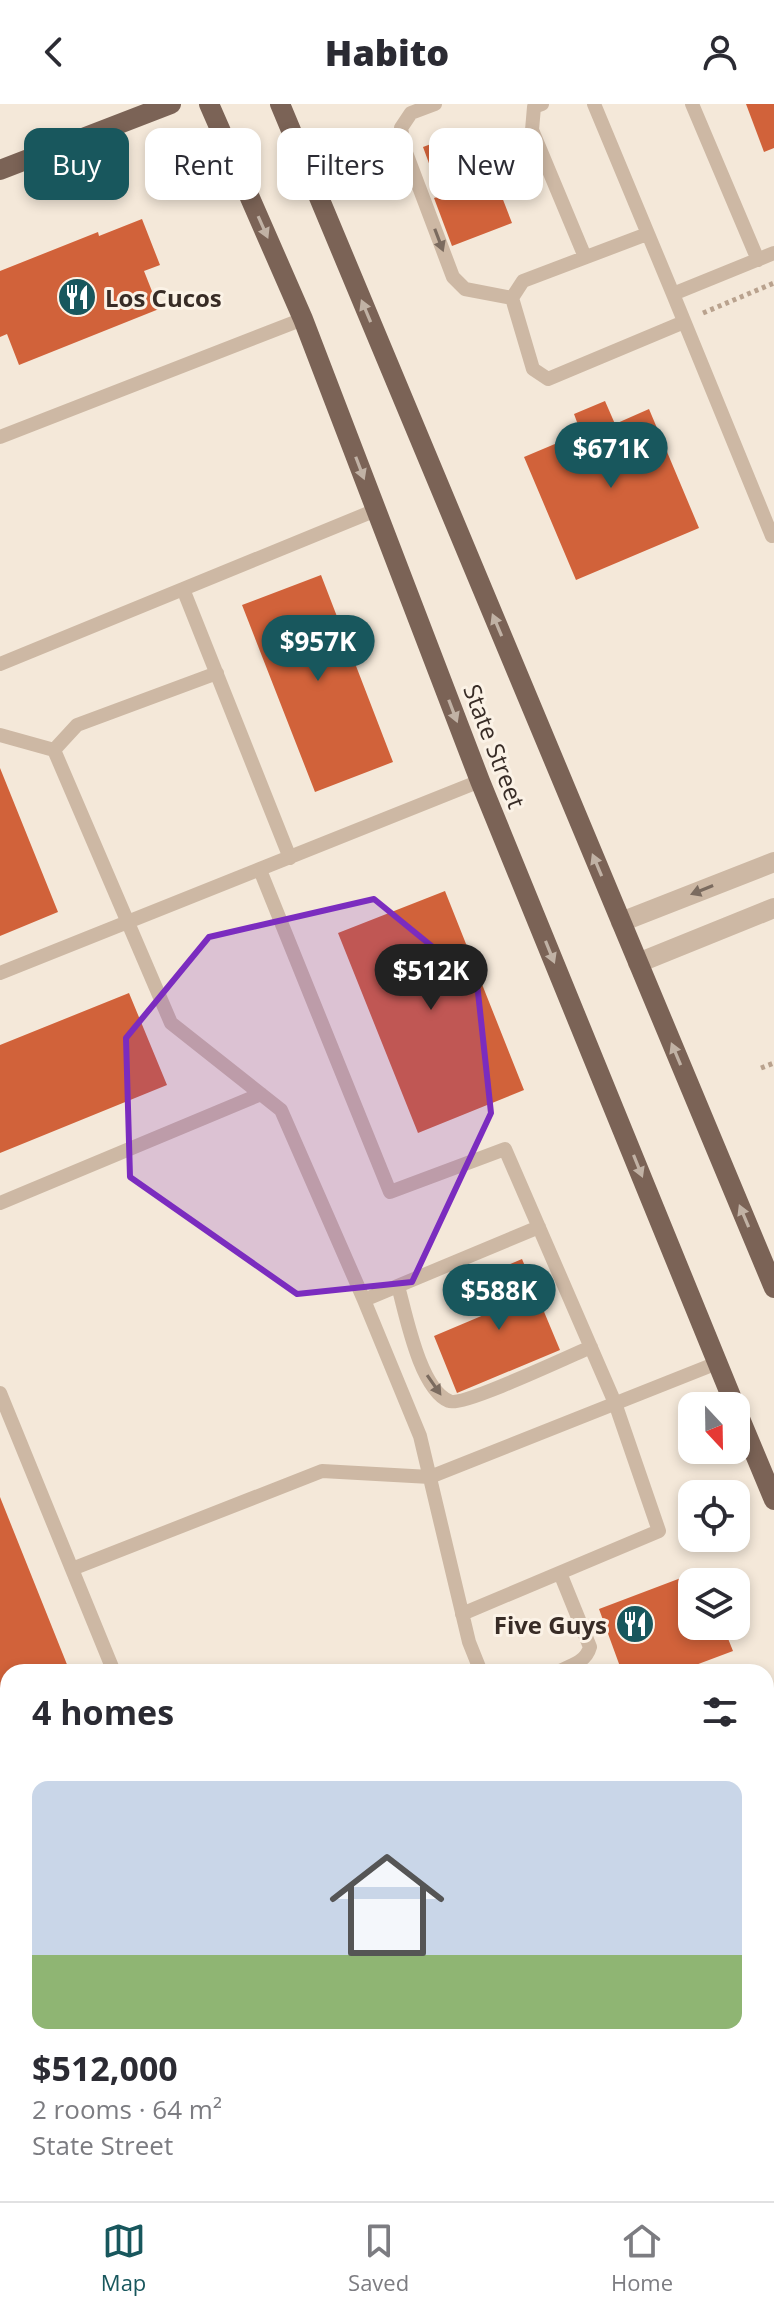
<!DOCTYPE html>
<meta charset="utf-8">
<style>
:root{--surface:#fff;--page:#f7f7f7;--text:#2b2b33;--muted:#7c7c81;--line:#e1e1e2;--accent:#18575d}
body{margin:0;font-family:"Open Sans",sans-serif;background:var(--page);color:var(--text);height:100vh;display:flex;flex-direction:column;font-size:30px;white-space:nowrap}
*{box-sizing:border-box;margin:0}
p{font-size:26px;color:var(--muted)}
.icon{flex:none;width:44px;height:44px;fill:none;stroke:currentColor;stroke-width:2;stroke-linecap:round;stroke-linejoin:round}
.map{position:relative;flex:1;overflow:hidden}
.panel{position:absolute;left:0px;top:1560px;width:774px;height:538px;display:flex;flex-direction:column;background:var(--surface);border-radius:24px 24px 0 0;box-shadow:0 4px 12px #0003}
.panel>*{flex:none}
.banner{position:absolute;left:24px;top:24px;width:726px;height:72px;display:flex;gap:16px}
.needle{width:52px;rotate:158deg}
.controls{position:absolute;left:678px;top:1288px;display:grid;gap:16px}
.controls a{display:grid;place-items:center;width:72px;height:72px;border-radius:16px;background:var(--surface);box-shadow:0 4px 12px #0003;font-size:40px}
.price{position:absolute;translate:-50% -68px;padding:0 18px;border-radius:28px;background:var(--accent);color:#fff;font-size:26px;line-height:52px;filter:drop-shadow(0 2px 4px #0008)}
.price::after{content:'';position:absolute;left:50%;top:48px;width:24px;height:18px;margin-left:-12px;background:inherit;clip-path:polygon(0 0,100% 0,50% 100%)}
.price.selected{background:#222;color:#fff}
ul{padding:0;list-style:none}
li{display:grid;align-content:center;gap:16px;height:424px;padding:0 32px}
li+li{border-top:2px solid var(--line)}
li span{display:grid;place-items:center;height:248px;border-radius:16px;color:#555}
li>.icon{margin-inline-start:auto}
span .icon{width:144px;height:144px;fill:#fffc;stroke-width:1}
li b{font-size:34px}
h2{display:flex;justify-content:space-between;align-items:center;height:96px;padding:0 32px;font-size:34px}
.tag{padding:0 28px;border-radius:16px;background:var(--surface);box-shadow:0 4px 12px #0003;font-size:28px;line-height:72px}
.tag.selected{background:var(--accent);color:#fff}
header{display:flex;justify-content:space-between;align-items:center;height:104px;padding:0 32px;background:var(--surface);font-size:36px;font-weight:800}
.menu{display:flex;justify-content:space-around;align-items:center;height:112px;border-top:2px solid var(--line);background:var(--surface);font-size:22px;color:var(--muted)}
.menu a{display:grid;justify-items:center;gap:4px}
.menu .selected{color:var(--accent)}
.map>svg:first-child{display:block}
.building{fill:#d1623a}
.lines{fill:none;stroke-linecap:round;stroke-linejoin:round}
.path{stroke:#b9a28e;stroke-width:5;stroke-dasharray:4 4;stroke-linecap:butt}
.lane{stroke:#cdb8a4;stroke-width:14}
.street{stroke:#cdb8a4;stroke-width:20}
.primary{stroke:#7b6356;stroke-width:20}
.oneway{fill:#c1b2a5}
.oneway2{fill:#7b6b5f}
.marked{fill:#7b2cbf;fill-opacity:0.2;stroke:#7b2cbf;stroke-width:6;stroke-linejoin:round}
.labels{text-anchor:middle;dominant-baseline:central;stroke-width:6;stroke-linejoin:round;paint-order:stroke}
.poi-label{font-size:24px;font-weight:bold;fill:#382c26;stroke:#fbf2e6;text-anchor:start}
.street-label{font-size:24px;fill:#382c26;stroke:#fbf2e6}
</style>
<header><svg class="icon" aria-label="back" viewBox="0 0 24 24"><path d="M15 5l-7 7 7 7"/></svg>Habito<svg class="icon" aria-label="person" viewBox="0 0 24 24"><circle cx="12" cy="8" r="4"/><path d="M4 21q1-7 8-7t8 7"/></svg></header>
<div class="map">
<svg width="774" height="2097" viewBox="0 0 774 2097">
<rect width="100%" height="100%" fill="#f4e8d9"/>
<path class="building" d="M746 0H774V44L764 48Z
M471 25 485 61 480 63 486 79 495 75 512 119 452 142 434 94 441 92 423 43Z
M142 115 160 161 144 167 159 205 19 261 7 230 0 233V167L98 128 99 132Z
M605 297 615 320 649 305 699 424 576 476 524 353 581 329 574 310Z
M321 471 393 658 315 688 242 501Z
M0 664 58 808 0 832Z
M445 787 524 986 418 1029 338 829Z
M129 889 167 981 0 1049V941Z
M522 1155 560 1246 457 1289 434 1232 498 1205 484 1171Z
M0 1393 70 1568H8V1875L0 1856Z
M702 1466 707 1478H692V1522H723L733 1547 677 1568H622L599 1505Z
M774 1667V1782L766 1785V1671Z
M8 1876V1961L0 1943V1879Z
M8 1992V2090H301L304 2097H0V2000Z"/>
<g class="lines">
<path class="path" d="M703 209 774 179
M761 964 774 959"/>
<path class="lane" d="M435 0 411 9 401 24 405 46 453 173 465 185 512 194
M542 0 534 3 532 26 585 153
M594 0 673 190
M692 0 758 156
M647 130 523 177 512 194 533 265 548 275 684 218
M774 149 673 190 772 432 774 431
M0 333 303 215
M183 485 290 754
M0 560 376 406
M0 631 54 646 171 919 281 1006 364 1196 420 1332 469 1538 481 1568
M54 646 77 621 217 569
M260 766 390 1088 505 1045 615 1299 659 1427 462 1510
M0 869 480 677
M0 1099 261 990
M398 1182C406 1211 420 1285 449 1297 462 1303 570 1252 591 1243
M364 1196 539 1123
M0 1289 114 1568
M72 1465 322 1367 430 1373 717 1259
M557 1568C571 1562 586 1558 590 1543L560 1469
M766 1600 774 1597
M766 2037 774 2057
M459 2090 462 2097"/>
<path class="street" d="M621 818 774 758
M638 859 774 804"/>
<path class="primary" d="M209 0 303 215 480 677 735 1302
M280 0 774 1184
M0 66 171 0
M736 1305 774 1396"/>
</g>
<defs><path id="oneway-solid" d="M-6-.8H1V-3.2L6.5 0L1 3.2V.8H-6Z" transform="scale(2)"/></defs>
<g class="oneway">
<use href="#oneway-solid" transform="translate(263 123) rotate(66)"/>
<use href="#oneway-solid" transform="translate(366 207) rotate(-113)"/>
<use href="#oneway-solid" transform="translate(360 364) rotate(69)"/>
<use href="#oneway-solid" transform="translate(497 521) rotate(-113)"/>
<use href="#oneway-solid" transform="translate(453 607) rotate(69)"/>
<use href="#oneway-solid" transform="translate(597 761) rotate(-113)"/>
<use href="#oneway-solid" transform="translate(550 848) rotate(68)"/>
<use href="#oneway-solid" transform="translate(676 950) rotate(-113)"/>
<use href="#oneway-solid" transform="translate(638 1062) rotate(68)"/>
<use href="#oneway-solid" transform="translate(744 1112) rotate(-113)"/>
</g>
<g class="oneway2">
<use href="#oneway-solid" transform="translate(439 136) rotate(69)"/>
<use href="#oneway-solid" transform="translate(702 786) rotate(158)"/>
<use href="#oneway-solid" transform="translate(434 1281) rotate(55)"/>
</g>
<path class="marked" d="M374 795 477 879 491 1009 412 1178 297 1190 130 1073 126 934 209 833Z"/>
<defs>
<g id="restaurant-disc" transform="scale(2)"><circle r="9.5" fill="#18575d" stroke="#fbf2e6"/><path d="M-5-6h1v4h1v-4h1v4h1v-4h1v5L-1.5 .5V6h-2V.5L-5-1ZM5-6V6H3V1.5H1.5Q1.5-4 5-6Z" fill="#fff"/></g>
</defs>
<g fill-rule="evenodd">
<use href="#restaurant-disc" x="77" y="193"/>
<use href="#restaurant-disc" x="635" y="1520"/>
</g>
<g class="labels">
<g class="poi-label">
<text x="105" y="193">Los Cucos</text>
<text x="607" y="1520" text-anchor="end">Five Guys</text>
</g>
<g class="street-label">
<text transform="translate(495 642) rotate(69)">State Street</text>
</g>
</g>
</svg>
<div class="controls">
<a><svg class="needle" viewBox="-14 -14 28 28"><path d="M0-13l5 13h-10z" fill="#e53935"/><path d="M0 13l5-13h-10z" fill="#7c7c81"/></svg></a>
<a><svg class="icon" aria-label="locate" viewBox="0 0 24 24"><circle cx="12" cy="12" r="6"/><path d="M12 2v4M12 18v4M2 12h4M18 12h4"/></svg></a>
<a><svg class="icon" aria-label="layers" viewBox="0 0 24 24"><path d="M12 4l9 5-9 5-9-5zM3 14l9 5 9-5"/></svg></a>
</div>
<b class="price" style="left:611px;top:386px">$671K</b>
<b class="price" style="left:318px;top:579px">$957K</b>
<b class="price selected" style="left:431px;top:908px">$512K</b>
<b class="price" style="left:499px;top:1228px">$588K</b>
<div class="banner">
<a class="tag selected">Buy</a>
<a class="tag">Rent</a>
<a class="tag">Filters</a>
<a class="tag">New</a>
</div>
<section class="panel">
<h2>4 homes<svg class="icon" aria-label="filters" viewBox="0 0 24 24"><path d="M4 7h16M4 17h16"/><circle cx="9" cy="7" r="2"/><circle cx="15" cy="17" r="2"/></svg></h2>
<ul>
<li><span style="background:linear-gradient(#c9d6e8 70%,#8fb573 0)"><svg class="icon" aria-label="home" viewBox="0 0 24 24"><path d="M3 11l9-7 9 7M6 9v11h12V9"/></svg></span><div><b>$512,000</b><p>2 rooms · 64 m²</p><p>State Street</p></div></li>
</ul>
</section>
</div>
<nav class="menu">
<a class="selected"><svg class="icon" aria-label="map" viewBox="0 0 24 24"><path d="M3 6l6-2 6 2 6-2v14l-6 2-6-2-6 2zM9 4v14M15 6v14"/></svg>Map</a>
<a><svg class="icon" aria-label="saved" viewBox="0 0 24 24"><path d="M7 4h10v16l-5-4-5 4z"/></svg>Saved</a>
<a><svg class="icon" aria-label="home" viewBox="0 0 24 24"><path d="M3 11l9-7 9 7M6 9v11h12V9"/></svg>Home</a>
</nav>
